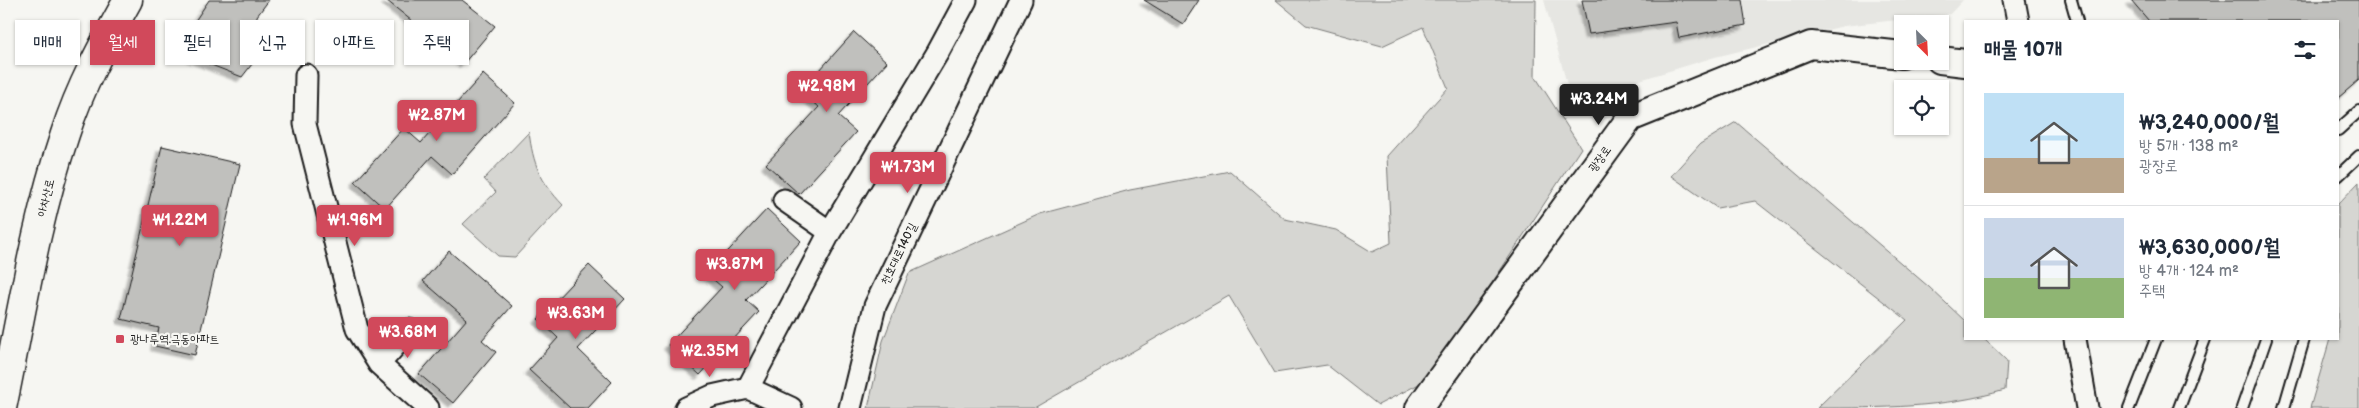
<!DOCTYPE html>
<html lang="ko">
<meta charset="utf-8">
<style>
:root{--surface:#fff;--page:#f6f6f7;--text:#1f2937;--muted:#747a83;--line:#e0e1e3;--accent:#d1495b}
body{margin:0;font-family:"Balsamiq Sans","Poor Story",sans-serif;background:var(--page);color:var(--text);height:100vh;display:flex;flex-direction:column;font-size:19px;white-space:nowrap}
*{box-sizing:border-box;margin:0}
p{font-size:16px;color:var(--muted)}
.icon{flex:none;width:28px;height:28px;fill:none;stroke:currentColor;stroke-width:2;stroke-linecap:round;stroke-linejoin:round}
.map{position:relative;flex:1;overflow:hidden}
.side{position:absolute;left:1964px;top:20px;width:375px;height:320px;display:flex;flex-direction:column;background:var(--surface);border-radius:0px;box-shadow:0 1px 4px #0004}
.side>*{flex:none}
.top-card{position:absolute;left:15px;top:20px;width:475px;height:45px;display:flex;gap:10px}
.needle{width:32px;rotate:156deg}
.buttons{position:absolute;left:1894px;top:15px;display:grid;gap:10px}
.buttons a{display:grid;place-items:center;width:55px;height:55px;border-radius:0px;background:var(--surface);box-shadow:0 1px 4px #0004;font-size:25px}
.price{position:absolute;translate:-50% -42px;padding:0 11px;border-radius:5px;background:var(--accent);color:#fff;font-size:16px;line-height:32px;filter:drop-shadow(0 1px 2px #0008)}
.price::after{content:'';position:absolute;left:50%;top:30px;width:15px;height:11px;margin-left:-8px;background:inherit;clip-path:polygon(0 0,100% 0,50% 100%)}
.price.on{background:#222;color:#fff}
ul{padding:0;list-style:none}
li{display:flex;align-items:center;gap:15px;height:125px;padding:0 20px}
li+li{border-top:1px solid var(--line)}
li span{display:grid;place-items:center;flex:none;width:140px;height:100px;border-radius:0px;color:#555}
li>.icon{margin-inline-start:auto}
span .icon{width:60px;height:60px;fill:#fffc;stroke-width:1}
li b{font-size:21px}
h2{display:flex;justify-content:space-between;align-items:center;height:60px;padding:0 20px;font-size:21px}
.tag{padding:0 18px;border-radius:0px;background:var(--surface);box-shadow:0 1px 4px #0004;font-size:18px;line-height:45px}
.tag.on{background:var(--accent);color:#fff}
.map>svg:first-child{display:block}
.built{fill:#e6e6e2}
.green{fill:#d6d6d2;stroke:#797977}
.building{fill:#c0c0bd;stroke:#1c1c1c;filter:url(#shadow)}
.lines{fill:none;stroke-linecap:round;stroke-linejoin:round}
.service-casing{stroke:#1c1c1c;stroke-width:14}
.minor-casing{stroke:#1c1c1c;stroke-width:25}
.tertiary-casing{stroke:#1c1c1c;stroke-width:30}
.secondary-casing{stroke:#1c1c1c;stroke-width:31}
.service{stroke:#f6f6f2;stroke-width:10}
.minor{stroke:#f6f6f2;stroke-width:21}
.tertiary{stroke:#f6f6f2;stroke-width:26}
.secondary{stroke:#f6f6f2;stroke-width:28}
.poi-dot{fill:#d1495b;stroke:#f6f6f2;stroke-width:2}
.labels{text-anchor:middle;dominant-baseline:central;stroke-width:4.5;stroke-linejoin:round;paint-order:stroke}
.street-label{font-size:12px;fill:#1c1c1c;stroke:#f6f6f2}
.poi-label{font-size:12px;fill:#1c1c1c;stroke:#f6f6f2;text-anchor:start}
</style>
<div class="map">
<svg width="2359" height="408" viewBox="0 0 2359 408">
<defs>
<filter id="shadow"><feDropShadow dx="-4.5" dy="4.5" stdDeviation="1" flood-color="#0004"/></filter>
</defs>
<rect width="100%" height="100%" fill="#f6f6f2"/>
<filter id="ink" filterUnits="userSpaceOnUse"><feTurbulence type="fractalNoise" baseFrequency=".02" numOctaves="2"/><feDisplacementMap in="SourceGraphic" scale="10" xChannelSelector="R" yChannelSelector="G"/><feConvolveMatrix kernelMatrix="1 2 1 2 8 2 1 2 1" color-interpolation-filters="sRGB"/></filter>
<g filter="url(#ink)">
<path class="built" d="M1544 0H1963L1950 14 1844 26 1715 57 1594 94 1568 88Z"/>
<path class="green" d="M1276 0H1536L1535 76 1581 148 1486 292 1421 383 1378 405 1327 365 1275 373 1229 296 1034 408H868L883 341 909 273 1040 214 1130 190 1230 171 1285 219 1336 230 1372 252 1391 243 1387 156 1448 88 1423 27 1382 46 1306 25Z
M1736 122 1929 287 1965 321V339H1984L2007 361 2005 390C1945 408 1880 408 1817 408L1907 320 1755 201 1717 208 1671 176 1700 144Z
M529 132C533 164 540 181 563 205L515 257 498 256 463 224 496 192 484 179Z
M2359 182V408H2310L2330 339H2338V204Z"/>
<path class="building" d="M209 0H269L257 16 256 59 242 77 191 57 189 30Z
M386 0H462L495 26 464 63Z
M1144 0H1199L1183 24Z
M1582 0H1742L1746 25 1679 38 1676 22 1589 34Z
M2131 0H2359V80L2338 98V21H2149Z
M854 32 887 62 838 116 856 132 799 194 766 164 819 107 801 91Z
M483 74 515 103 452 174 432 156 385 209 355 182 404 128 421 143Z
M162 146 240 164 195 355 155 346 159 328 121 319Z
M767 209 801 241 746 300 759 312 700 375 668 345 722 287 707 274Z
M449 251 512 306 482 340 496 352 453 403 419 374 467 319 423 281Z
M589 265 625 299 578 349 612 382 588 408H570L529 370 558 338 538 319Z"/>
<g class="lines">
<g class="service-casing">
<path id="service" d="M2071 0 2077 21
M2338 130 2359 111
M2338 176 2359 156
M2129 408 2156 339
M2179 408 2205 339
M2242 408 2266 339
M2284 408 2304 339"/>
</g>
<g class="minor-casing">
<path id="minor" d="M2014 0 2018 21
M306 75 305 124 357 329 379 364 428 408
M784 200 830 232
M2075 339 2087 408
M379 364 409 330
M686 408 712 396 748 388
M791 408 748 388 830 232 938 52 966 0
M850 408 875 306 1021 0"/>
</g>
<g class="tertiary-casing">
<path id="tertiary" d="M1940 60 1965 63
M1419 408 1630 118 1811 45 1902 55"/>
</g>
<g class="secondary-casing">
<path id="secondary" d="M2 408C21 317 35 223 65 134 80 87 104 43 128 0"/>
</g>
<use href="#service" class="service"/>
<use href="#minor" class="minor"/>
<use href="#tertiary" class="tertiary"/>
<use href="#secondary" class="secondary"/>
</g>
</g>
<rect class="poi-dot" x="115" y="334" width="10" height="10" rx="2.5"/>
<g class="labels">
<g class="street-label">
<text transform="translate(1600 159) rotate(-54)">광장로</text>
<text transform="translate(46 198) rotate(-76)">아차산로</text>
<text transform="translate(899 254) rotate(-64)">천호대로140길</text>
</g>
<g class="poi-label">
<text x="130" y="339">광나루역.극동아파트</text>
</g>
</g>
</svg>
<div class="buttons">
<a><svg class="needle" viewBox="-14 -14 28 28"><path d="M0-13l5 13h-10z" fill="#e53935"/><path d="M0 13l5-13h-10z" fill="#747a83"/></svg></a>
<a><svg class="icon" aria-label="locate" viewBox="0 0 24 24"><circle cx="12" cy="12" r="6"/><path d="M12 2v4M12 18v4M2 12h4M18 12h4"/></svg></a>
</div>
<b class="price" style="left:827px;top:113px">₩2.98M</b>
<b class="price on" style="left:1599px;top:126px">₩3.24M</b>
<b class="price" style="left:437px;top:142px">₩2.87M</b>
<b class="price" style="left:908px;top:194px">₩1.73M</b>
<b class="price" style="left:180px;top:247px">₩1.22M</b>
<b class="price" style="left:355px;top:247px">₩1.96M</b>
<b class="price" style="left:735px;top:291px">₩3.87M</b>
<b class="price" style="left:576px;top:340px">₩3.63M</b>
<b class="price" style="left:408px;top:359px">₩3.68M</b>
<b class="price" style="left:710px;top:378px">₩2.35M</b>
<div class="top-card">
<a class="tag">매매</a>
<a class="tag on">월세</a>
<a class="tag">필터</a>
<a class="tag">신규</a>
<a class="tag">아파트</a>
<a class="tag">주택</a>
</div>
<section class="side">
<h2>매물 10개<svg class="icon" aria-label="filters" viewBox="0 0 24 24"><path d="M4 7h16M4 17h16"/><circle cx="9" cy="7" r="2"/><circle cx="15" cy="17" r="2"/></svg></h2>
<ul>
<li><span style="background:linear-gradient(#bfe0f5 65%,#b9a48a 0)"><svg class="icon" aria-label="home" viewBox="0 0 24 24"><path d="M3 11l9-7 9 7M6 9v11h12V9"/></svg></span><div><b>₩3,240,000/월</b><p>방 5개 · 138 m²</p><p>광장로</p></div></li>
<li><span style="background:linear-gradient(#c9d6e8 60%,#8fb573 0)"><svg class="icon" aria-label="home" viewBox="0 0 24 24"><path d="M3 11l9-7 9 7M6 9v11h12V9"/></svg></span><div><b>₩3,630,000/월</b><p>방 4개 · 124 m²</p><p>주택</p></div></li>
</ul>
</section>
</div>
